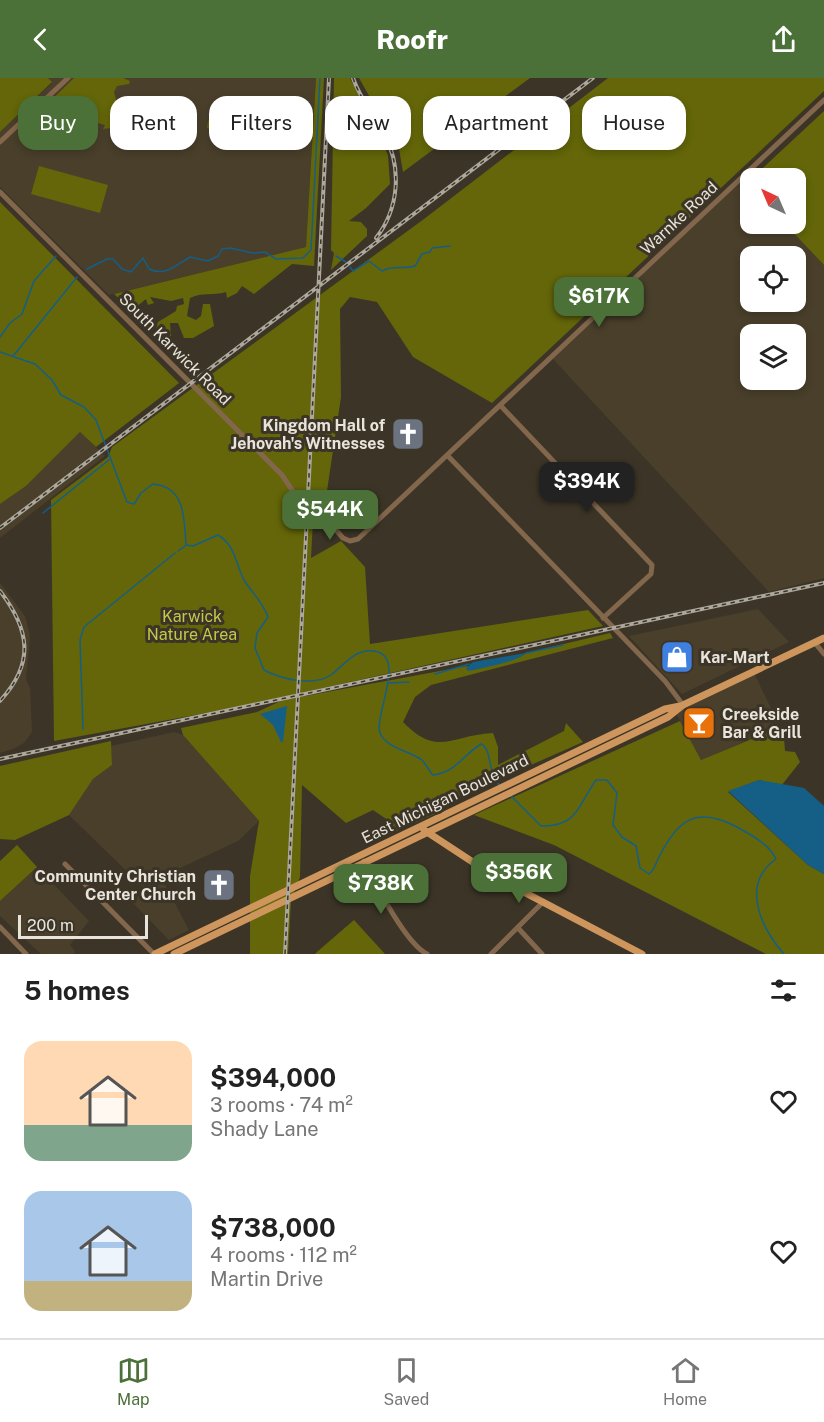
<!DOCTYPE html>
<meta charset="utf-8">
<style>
:root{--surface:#fff;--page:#f2f2f2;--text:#222;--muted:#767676;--line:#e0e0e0;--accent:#4b7138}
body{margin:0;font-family:"Public Sans",sans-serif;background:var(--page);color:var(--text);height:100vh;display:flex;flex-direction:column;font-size:22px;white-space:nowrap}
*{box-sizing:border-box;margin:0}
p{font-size:20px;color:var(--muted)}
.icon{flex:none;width:33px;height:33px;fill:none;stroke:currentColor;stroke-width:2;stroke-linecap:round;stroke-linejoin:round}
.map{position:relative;height:876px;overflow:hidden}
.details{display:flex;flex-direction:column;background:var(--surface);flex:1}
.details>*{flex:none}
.top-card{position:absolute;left:18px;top:18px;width:789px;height:54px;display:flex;gap:12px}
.needle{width:39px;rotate:316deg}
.buttons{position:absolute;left:740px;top:90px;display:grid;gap:12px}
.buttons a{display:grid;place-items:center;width:66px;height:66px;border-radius:12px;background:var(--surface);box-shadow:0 3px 9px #0003;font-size:30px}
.scale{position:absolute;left:18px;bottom:15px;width:130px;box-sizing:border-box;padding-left:6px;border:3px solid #e8e4db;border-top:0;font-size:16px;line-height:21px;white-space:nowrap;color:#e8e4db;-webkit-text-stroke:4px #3c3527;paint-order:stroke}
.price{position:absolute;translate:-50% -51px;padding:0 14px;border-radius:12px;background:var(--accent);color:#fff;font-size:20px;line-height:39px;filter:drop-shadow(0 2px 3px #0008)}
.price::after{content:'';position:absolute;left:50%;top:36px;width:18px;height:14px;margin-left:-9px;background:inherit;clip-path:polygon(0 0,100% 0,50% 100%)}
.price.on{background:#222;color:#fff}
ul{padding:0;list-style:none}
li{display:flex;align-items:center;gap:18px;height:150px;padding:0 24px}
li span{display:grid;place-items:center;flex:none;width:168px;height:120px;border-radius:18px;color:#555}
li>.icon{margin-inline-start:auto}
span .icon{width:72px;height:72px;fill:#fffc;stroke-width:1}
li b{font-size:26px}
h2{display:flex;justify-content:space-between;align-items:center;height:72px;padding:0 24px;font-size:26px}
.pill{padding:0 21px;border-radius:18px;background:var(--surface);box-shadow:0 3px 9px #0003;font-size:21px;line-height:54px}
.pill.on{background:var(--accent);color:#fff}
header{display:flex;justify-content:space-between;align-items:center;height:78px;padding:0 24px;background:var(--accent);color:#fff;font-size:27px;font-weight:800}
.tabs{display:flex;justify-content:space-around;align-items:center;height:84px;border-top:2px solid var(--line);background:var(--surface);font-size:16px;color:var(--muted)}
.tabs a{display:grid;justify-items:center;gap:3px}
.tabs .on{color:var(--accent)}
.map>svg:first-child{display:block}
.built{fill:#493f2b;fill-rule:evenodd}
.green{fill:#646609}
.water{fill:#155f87}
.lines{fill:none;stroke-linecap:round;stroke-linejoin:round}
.stream{stroke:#155f87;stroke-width:1.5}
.minor{stroke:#83674c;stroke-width:5}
.major{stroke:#ce965d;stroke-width:7}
.rail-casing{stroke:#ada89d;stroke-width:4}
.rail{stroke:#3c3527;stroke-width:1.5;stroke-dasharray:4.5;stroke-linecap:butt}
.labels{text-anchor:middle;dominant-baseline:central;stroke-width:6;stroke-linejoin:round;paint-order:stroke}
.street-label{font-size:16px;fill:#e8e4db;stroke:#3c3527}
.poi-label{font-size:16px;font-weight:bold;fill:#e8e4db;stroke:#3c3527;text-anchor:end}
.park-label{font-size:16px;fill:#c5c94a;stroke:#3c3527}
</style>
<header><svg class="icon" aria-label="back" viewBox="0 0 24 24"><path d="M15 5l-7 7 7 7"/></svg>Roofr<svg class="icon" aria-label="share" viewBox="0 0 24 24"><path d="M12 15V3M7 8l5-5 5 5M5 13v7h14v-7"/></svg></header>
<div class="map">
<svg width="824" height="876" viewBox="0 0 824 876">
<rect width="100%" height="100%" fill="#3c3527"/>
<path class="built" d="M48 0H316L306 169 109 217 0 109V54L52 5Z
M743 101 750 109V146H785L824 187V500L769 514 553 281ZM750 178H795V224H750ZM750 256H795V302H750Z
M80 354 105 378 0 460V426L26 408Z
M0 505 25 538 30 558 26 601 30 610 32 654 24 665 13 671 0 675Z
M758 531 789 564 682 616 629 558Z
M754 595 780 649 701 682 676 635 683 629Z
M174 654 183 657 259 743 238 763 161 799 189 852 169 862 132 824 145 811 69 737 93 701 112 687 111 668Z
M37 789 89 843 70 867 75 873 74 876H41L0 838V823Z"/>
<path class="green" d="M0 0H48L52 4 0 54Z
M74 0H123L130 3 129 6 117 8 114 14 118 28 111 50 103 51 105 47 87 42 46 40 42 44 37 41V36Z
M316 0H324L314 188 292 186 254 216 242 208 237 215 227 220 226 214C213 218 202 214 190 220L187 238 196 242 201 238 203 226H210L214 248 193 260H184L178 245H170L171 259 167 253 154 259 158 244 176 233 177 228 184 226 183 220 171 223 150 219 154 225 148 227 146 221 136 229 125 226 114 216 306 169Z
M334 0H350L388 77 390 106 366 130 349 143 361 144 367 151V158L331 192 334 175 331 172Z
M359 0H530L403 94 399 71Z
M608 0H824V13L492 325 413 279 377 224 350 219 340 231 341 319 324 433 314 425 311 480 341 463 365 489 370 566 588 532 603 548 305 614V618L467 588 473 592 520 579 526 575 610 555 613 560 431 607 415 619 403 644C438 680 451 657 493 655L498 669V687L564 653 566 645 583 664 447 724 445 722 436 726 439 734 396 753 392 745 373 732 346 745 302 707 300 799 291 823 288 876H250V798L259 743 183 657 181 650 257 634 287 620 54 663 51 422 108 379 112 369 424 141Z
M238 20 258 24 244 62 207 50C209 33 221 22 238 20Z
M824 33V187L785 146H795V100H752Z
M39 88 108 107 100 135 31 116Z
M0 124 179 305 96 369 80 354 26 408 0 426Z
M680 643 701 682 783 648 785 673 795 674 800 684 781 708 759 702 728 714 808 787 824 796V876H766L554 767 474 737Z
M111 663 112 687 93 701 69 737 15 762 0 761V688Z
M17 767 37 789 0 823V783Z
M354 842 385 876H315L318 873Z"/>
<path class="water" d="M526 575C517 584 481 590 468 593L466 590 473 584Z
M287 628 283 664H281L273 647 260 636Z
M759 702 804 710 824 728V796L808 787 728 713Z"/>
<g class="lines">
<path class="stream" d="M336 178 346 184
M350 189 353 193 369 183 382 193C394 186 403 192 415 188L422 176 430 174 432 170 450 168
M87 191 107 181H113L122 191 131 194 143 180 149 191C165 199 178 186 190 179L208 183 218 178 222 171 230 170 253 175 265 174 276 181 303 180 311 172 320 0
M0 259 10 245 22 236 34 203 56 178
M0 274 35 286 52 302 61 317 84 329 96 342 127 424 134 426 141 415 153 406C186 409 184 441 186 467L193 468 218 457C236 468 235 485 244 502 252 515 263 524 268 539L257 555 255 570 264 592C281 601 313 609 331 597 343 588 354 571 373 573 408 576 374 636 380 655 386 670 410 673 422 682 426 686 429 693 433 697 455 695 463 677 481 666 492 670 487 694 500 708
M14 277 77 199
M43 435 110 381
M178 473 185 468
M526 575 563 567
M435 596 469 586
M389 605 409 604
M83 651 80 562 84 549 175 475
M510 717 541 748C578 749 578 727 596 702H607L617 715 613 747 622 759 636 768 640 790 649 796C655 791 655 787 658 781 677 742 696 727 737 749 751 757 769 766 776 781 740 806 761 850 784 876"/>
<path class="minor" d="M0 64 68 0
M0 114 282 397 298 421 304 426 316 429 343 460 350 463 358 461 824 22
M500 327 652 487 651 496 603 540
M447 377 665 603 683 627
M815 565 824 576
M364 783C376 806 405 865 427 876
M65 786 154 876
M0 849 26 876
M518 850 542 876
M491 876 542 825"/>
<path class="major" d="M424 752 497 800 642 876
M155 876 665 631 680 628
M174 876 668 639 683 627 824 560"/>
<g class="rail-casing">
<path id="rail" d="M353 0C360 21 375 38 385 58 402 90 399 131 376 160
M0 450 593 0
M0 513C30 552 35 585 0 623
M0 681 824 505
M285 876 329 0"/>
</g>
<use href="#rail" class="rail"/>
</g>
<defs>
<g id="church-square" transform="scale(1.725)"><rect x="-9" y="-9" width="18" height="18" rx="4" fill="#6b7280" stroke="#3c3527"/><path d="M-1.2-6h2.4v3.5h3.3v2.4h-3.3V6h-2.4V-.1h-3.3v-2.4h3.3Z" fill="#fff"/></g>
<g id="shop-square" transform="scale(1.725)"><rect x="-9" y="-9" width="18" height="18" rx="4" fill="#3f7fe0" stroke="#3c3527"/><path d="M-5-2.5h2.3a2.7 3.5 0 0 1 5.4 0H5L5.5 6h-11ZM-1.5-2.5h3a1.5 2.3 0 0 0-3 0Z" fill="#fff"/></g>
<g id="bar-square" transform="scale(1.725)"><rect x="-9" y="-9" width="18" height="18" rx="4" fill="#e8710a" stroke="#3c3527"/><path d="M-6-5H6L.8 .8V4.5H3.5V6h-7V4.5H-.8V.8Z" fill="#fff"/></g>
</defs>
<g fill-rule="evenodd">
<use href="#church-square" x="408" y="356"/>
<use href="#shop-square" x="677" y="579"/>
<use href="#bar-square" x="699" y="645"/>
<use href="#church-square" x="219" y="807"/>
</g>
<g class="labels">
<g class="street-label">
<text transform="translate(679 140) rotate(-43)">Warnke Road</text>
<text transform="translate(175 271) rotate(45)">South Karwick Road</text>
<text transform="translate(445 721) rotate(-26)">East Michigan Boulevard</text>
</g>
<g class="poi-label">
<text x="385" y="347">Kingdom Hall of<tspan x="385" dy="18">Jehovah's Witnesses</tspan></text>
<text x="700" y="579" text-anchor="start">Kar-Mart</text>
<text x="722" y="636" text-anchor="start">Creekside<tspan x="722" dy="18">Bar &amp; Grill</tspan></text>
<text x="196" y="798">Community Christian<tspan x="196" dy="18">Center Church</tspan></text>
</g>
<g class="park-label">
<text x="192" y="538">Karwick<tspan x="192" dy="18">Nature Area</tspan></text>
</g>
</g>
</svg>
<div class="buttons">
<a><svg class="needle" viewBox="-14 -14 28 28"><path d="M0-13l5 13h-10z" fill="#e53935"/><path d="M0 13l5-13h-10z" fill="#767676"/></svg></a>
<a><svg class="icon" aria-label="locate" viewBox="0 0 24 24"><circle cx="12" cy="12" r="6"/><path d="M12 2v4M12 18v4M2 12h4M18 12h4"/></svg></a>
<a><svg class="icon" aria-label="layers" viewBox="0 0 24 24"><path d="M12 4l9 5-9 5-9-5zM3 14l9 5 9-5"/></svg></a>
</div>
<div class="scale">200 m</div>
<b class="price" style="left:599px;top:250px">$617K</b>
<b class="price on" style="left:587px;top:435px">$394K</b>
<b class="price" style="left:330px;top:463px">$544K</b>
<b class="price" style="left:519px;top:826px">$356K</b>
<b class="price" style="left:381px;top:837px">$738K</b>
<div class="top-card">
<a class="pill on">Buy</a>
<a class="pill">Rent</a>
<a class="pill">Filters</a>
<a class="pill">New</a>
<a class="pill">Apartment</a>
<a class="pill">House</a>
</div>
</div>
<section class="details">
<h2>5 homes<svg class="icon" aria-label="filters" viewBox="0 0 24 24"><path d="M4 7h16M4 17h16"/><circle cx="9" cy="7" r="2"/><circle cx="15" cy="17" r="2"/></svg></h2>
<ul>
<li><span style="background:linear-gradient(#ffd9b3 70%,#7fa58c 0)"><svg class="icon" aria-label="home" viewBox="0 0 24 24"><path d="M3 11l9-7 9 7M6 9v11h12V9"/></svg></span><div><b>$394,000</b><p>3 rooms · 74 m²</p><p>Shady Lane</p></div><svg class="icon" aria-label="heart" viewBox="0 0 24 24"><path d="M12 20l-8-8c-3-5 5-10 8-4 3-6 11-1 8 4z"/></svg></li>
<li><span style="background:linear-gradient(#a9c7e8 75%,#c2b280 0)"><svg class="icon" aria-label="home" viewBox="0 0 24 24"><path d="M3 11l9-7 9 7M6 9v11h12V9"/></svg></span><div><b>$738,000</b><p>4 rooms · 112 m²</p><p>Martin Drive</p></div><svg class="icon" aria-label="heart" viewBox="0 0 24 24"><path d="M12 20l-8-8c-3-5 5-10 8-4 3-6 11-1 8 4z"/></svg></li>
</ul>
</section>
<nav class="tabs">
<a class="on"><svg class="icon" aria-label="map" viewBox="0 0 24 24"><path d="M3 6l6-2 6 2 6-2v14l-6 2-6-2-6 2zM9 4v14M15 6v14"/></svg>Map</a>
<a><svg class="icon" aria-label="saved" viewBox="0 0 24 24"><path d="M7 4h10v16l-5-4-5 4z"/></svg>Saved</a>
<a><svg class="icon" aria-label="home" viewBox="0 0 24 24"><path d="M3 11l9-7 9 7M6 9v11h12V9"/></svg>Home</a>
</nav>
